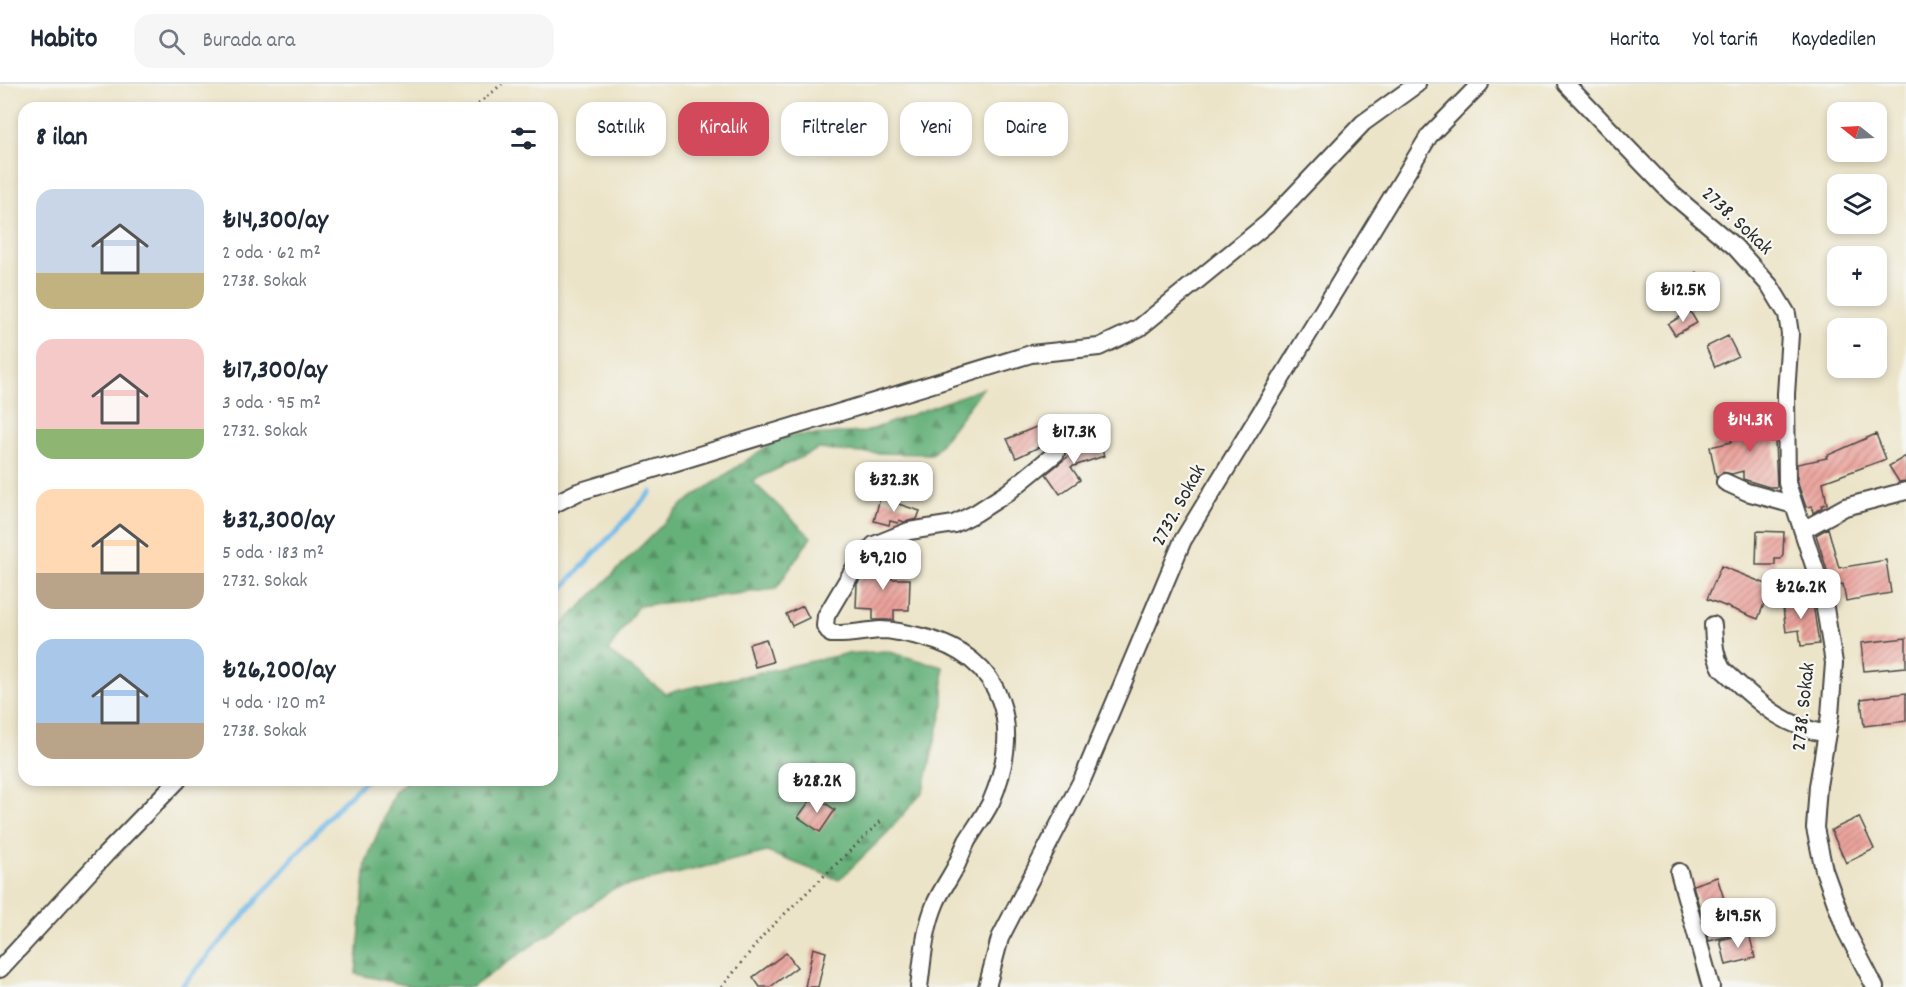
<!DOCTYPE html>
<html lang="tr">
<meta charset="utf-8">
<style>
:root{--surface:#fff;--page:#f6f6f7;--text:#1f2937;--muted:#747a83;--line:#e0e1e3;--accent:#d1495b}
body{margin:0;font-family:Dekko,sans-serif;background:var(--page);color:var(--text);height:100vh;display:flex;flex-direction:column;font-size:22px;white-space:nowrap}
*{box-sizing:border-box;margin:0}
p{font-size:20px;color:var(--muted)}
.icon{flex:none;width:33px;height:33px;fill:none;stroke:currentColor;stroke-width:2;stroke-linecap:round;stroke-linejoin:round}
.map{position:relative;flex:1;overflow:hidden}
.details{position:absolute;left:18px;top:18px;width:540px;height:684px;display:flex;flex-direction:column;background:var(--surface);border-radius:18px;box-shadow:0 3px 9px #0003}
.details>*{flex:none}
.guide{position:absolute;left:576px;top:18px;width:570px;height:54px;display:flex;gap:12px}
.needle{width:39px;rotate:288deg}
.fabs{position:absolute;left:1827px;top:18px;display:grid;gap:12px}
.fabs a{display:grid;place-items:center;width:60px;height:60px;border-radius:12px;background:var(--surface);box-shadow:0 3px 9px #0003;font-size:30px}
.price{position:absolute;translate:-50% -51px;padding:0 14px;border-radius:12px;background:#fff;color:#222;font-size:20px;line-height:39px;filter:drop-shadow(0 2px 3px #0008)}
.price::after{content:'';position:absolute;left:50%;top:36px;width:18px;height:14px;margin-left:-9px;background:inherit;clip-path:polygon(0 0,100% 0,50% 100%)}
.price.active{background:var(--accent);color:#fff}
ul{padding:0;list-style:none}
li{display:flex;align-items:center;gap:18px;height:150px;padding:0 18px}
li span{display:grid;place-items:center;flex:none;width:168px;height:120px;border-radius:18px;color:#555}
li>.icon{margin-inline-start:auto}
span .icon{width:72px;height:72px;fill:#fffc;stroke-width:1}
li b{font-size:26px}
h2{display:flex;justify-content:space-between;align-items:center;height:72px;padding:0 18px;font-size:26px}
.tag{padding:0 21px;border-radius:18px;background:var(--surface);box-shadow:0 3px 9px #0003;font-size:21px;line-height:54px}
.tag.active{background:var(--accent);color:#fff}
header{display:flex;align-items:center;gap:36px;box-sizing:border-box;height:84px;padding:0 30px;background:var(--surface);border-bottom:2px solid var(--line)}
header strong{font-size:28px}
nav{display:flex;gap:33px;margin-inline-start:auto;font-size:21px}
.search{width:420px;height:54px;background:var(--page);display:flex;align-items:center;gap:15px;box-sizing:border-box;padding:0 21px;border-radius:18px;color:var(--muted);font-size:22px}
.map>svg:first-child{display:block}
.forest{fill:url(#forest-firs);stroke:#486e52;stroke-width:1.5}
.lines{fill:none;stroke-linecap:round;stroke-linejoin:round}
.stream{stroke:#71bae9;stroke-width:5}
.building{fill:url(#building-hatch)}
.street-casing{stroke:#484743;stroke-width:20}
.path{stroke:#484743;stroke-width:3;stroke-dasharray:1.5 4.5;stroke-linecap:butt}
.street{stroke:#fff;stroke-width:16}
.labels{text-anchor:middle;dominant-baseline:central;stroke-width:4.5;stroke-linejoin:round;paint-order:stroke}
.street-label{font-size:21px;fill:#2b2b2b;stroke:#f6f6f2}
</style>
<header>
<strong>Habito</strong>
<div class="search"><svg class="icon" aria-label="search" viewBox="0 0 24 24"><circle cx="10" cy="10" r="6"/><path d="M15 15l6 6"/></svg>Burada ara</div>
<nav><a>Harita</a><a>Yol tarifi</a><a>Kaydedilen</a></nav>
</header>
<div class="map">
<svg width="1906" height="903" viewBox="0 0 1906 903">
<defs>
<pattern id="forest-firs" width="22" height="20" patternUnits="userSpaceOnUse" patternTransform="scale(1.5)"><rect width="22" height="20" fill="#66b17a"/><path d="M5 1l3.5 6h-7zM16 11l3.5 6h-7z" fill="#549064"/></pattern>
<pattern id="building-hatch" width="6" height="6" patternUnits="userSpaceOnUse" patternTransform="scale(1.5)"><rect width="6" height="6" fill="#eba29b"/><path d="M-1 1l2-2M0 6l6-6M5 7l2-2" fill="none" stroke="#bf847f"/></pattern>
</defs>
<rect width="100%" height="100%" fill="#f6f6f2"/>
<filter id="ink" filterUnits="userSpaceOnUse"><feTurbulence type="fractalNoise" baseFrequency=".0167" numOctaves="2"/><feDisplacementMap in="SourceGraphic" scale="12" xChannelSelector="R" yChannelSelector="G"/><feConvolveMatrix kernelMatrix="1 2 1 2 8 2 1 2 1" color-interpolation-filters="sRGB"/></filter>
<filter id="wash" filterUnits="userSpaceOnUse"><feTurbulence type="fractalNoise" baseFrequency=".008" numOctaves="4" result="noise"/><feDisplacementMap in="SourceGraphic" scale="24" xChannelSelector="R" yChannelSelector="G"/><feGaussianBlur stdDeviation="1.35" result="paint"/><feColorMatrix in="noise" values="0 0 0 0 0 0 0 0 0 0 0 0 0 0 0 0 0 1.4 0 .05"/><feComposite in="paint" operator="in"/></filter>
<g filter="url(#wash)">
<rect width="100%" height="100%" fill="#ece4c8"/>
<path class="forest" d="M983 304 933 370 861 369 818 365 752 397 811 453 776 505 638 522 608 567 665 609 845 570 886 567 943 583V624L923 708 887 749 839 796 767 768 613 805 472 903H414L356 890 366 778 394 709 407 696H552V551L683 420 782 352 865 348Z"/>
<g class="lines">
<path class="stream" d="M552 515 651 408
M181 903 337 724 366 696"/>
</g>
<g id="blocks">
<path class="building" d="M1697 188 1709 206 1698 214 1700 218 1687 227 1679 216 1683 213 1677 203Z
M1690 227 1697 239 1675 251 1668 240Z
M1728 252 1738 272 1715 283 1706 263Z
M1774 330 1776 339 1775 359 1777 403H1769L1743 395V387L1732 390 1723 388 1716 393 1710 363 1732 358 1729 349 1755 342 1754 335Z
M1041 341 1047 355 1038 359 1039 363 1016 374 1007 355Z
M1876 350 1886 375 1823 398 1827 420 1822 421V423L1813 429 1812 422 1806 423 1797 397V380L1827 374 1826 372Z
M1097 352 1104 372 1071 383 1080 396 1060 410 1046 390 1065 375Z
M1906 372V397L1899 398 1889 382Z
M880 414 920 427 917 435 904 438 899 436 898 439 890 437 889 441 874 437Z
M1828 444 1839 484 1886 476 1891 509 1846 517 1843 500 1832 502 1816 451Z
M1757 447 1784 448 1783 470 1781 475H1775V481H1756Z
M875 475 893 476 892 495H910L909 526H894V536H873V525L856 524 857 500 864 489H869V481Z
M1721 482 1771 502 1758 535 1707 515Z
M1812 513 1819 560 1801 562 1799 546 1786 548 1782 516Z
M803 522 809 534 792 542 786 530Z
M1906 554V583L1864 587 1861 559Z
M766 555 773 578 755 583 749 560Z
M1906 609V637L1864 642 1861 615Z
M814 711 835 726 820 748 798 733Z
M1859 733 1874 765 1846 779 1831 746Z
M1717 793 1726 821 1721 823 1729 852 1709 857 1693 801Z
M1749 849 1755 874 1726 881 1720 856Z
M813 864 826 868 818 903H805Z
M786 869 797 883 770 903H760L753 893Z"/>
</g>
</g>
<g filter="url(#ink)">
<use href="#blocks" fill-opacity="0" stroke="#484743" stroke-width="1.5"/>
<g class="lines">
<g class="street-casing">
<path id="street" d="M1566 0 1672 110 1735 163 1770 202 1787 230 1790 250 1786 310 1787 399 1822 506 1834 579 1830 631 1818 702 1815 744 1824 786 1846 847 1875 903
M1725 398 1747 408 1794 421
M552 421 578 408 1031 270 1099 263 1139 244 1269 138 1363 39 1417 0
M1803 446 1845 423 1906 407
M1713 541C1714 557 1714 571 1722 585 1757 616 1779 641 1827 650
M1679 788 1711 903
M0 885 106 770 178 696
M919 903C923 874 924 846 936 818 941 807 948 797 954 786 959 777 962 767 967 757 975 744 984 732 991 718 1023 644 1006 574 922 553 909 550 894 546 881 546 864 547 848 551 831 550L825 542 826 532 858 478 874 461 909 447 954 440 976 429 1007 409 1056 369
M987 903 1000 854 1083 694 1183 456 1429 52 1480 0"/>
</g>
<path class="path" d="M474 24 502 0
M722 903 766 848 881 737"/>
<use href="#street" class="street"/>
</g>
</g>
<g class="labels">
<g class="street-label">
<text transform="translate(1736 138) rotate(43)">2738. Sokak</text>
<text transform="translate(1180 422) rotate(-61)">2732. Sokak</text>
<text transform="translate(1805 623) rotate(-84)">2738. Sokak</text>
</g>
</g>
</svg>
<div class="fabs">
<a><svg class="needle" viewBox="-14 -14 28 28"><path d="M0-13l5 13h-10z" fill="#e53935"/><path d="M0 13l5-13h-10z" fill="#747a83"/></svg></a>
<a><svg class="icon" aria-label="layers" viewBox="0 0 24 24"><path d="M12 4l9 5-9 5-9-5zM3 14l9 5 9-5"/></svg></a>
<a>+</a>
<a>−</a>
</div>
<b class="price" style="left:1683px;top:239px">₺12.5K</b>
<b class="price active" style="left:1750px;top:369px">₺14.3K</b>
<b class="price" style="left:1074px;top:381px">₺17.3K</b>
<b class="price" style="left:894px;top:429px">₺32.3K</b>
<b class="price" style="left:883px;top:507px">₺9,210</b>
<b class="price" style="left:1801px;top:536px">₺26.2K</b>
<b class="price" style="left:817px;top:730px">₺28.2K</b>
<b class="price" style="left:1738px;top:865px">₺19.5K</b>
<div class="guide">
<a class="tag">Satılık</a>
<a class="tag active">Kiralık</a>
<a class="tag">Filtreler</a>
<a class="tag">Yeni</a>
<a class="tag">Daire</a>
</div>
<section class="details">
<h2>8 ilan<svg class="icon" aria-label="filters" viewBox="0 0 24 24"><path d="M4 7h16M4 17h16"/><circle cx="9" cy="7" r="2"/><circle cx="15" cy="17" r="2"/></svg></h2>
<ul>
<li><span style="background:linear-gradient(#c9d6e8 70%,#c2b280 0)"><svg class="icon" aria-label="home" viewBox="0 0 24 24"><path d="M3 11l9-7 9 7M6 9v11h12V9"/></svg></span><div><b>₺14,300/ay</b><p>2 oda · 62 m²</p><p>2738. Sokak</p></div></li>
<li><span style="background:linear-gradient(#f6c9c9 75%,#8fb573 0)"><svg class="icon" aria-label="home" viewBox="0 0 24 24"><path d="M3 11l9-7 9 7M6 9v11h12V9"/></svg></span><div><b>₺17,300/ay</b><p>3 oda · 95 m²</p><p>2732. Sokak</p></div></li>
<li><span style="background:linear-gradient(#ffd9b3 70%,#b9a48a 0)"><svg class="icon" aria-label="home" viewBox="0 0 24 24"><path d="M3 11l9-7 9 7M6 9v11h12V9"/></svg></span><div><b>₺32,300/ay</b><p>5 oda · 183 m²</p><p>2732. Sokak</p></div></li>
<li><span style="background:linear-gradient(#a9c7e8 70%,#b9a48a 0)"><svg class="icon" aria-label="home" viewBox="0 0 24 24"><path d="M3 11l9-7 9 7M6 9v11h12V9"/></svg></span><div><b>₺26,200/ay</b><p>4 oda · 120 m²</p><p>2738. Sokak</p></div></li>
</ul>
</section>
</div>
